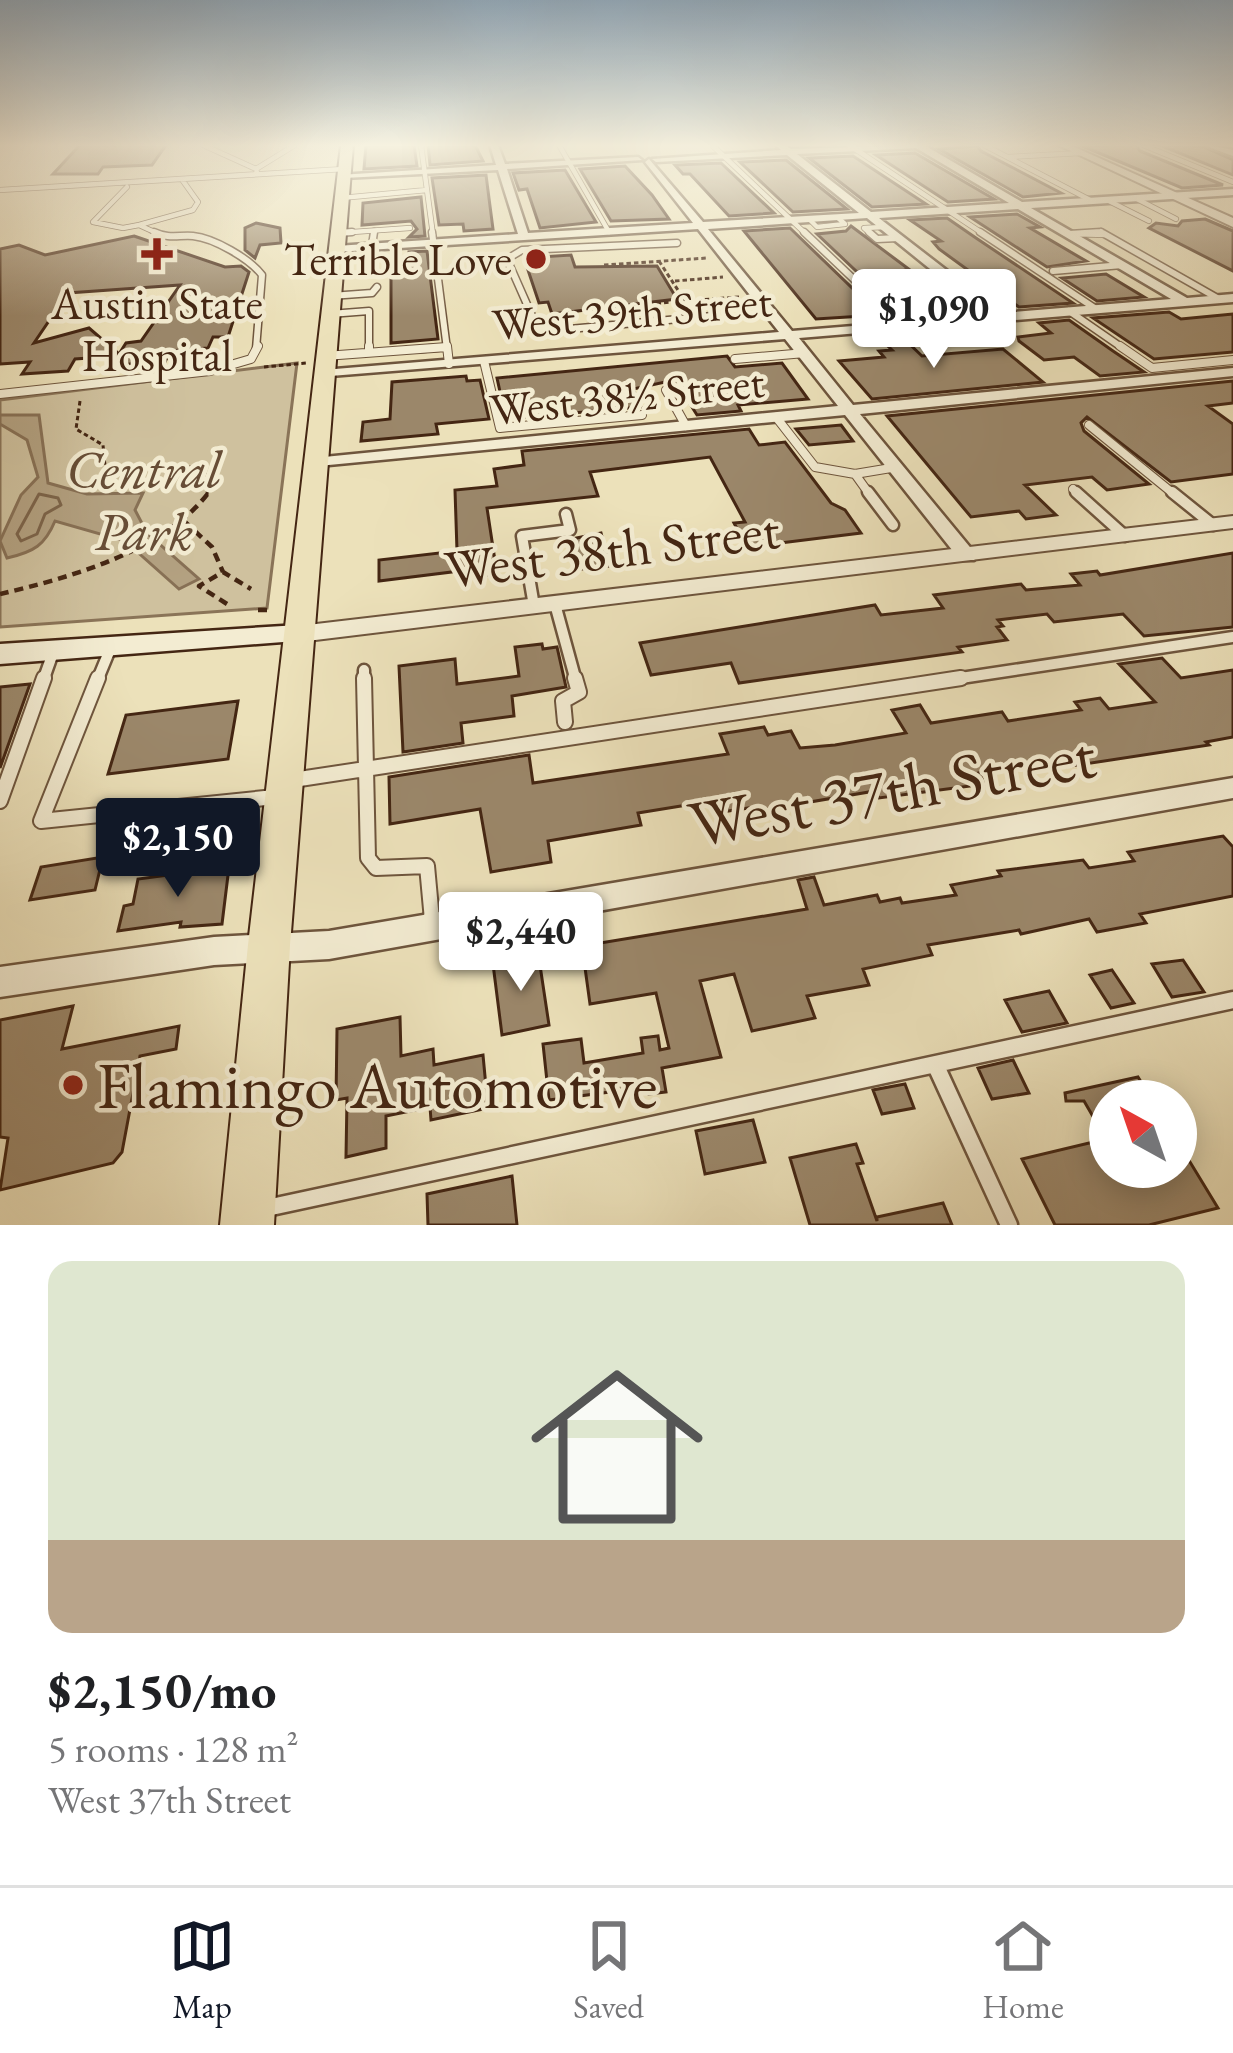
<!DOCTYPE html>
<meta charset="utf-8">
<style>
:root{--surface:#fff;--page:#f6f6f6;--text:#202124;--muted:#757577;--line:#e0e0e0;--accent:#111827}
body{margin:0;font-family:"EB Garamond",serif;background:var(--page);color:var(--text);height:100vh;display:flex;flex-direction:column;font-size:45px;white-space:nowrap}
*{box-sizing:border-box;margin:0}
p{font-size:39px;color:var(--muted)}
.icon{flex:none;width:66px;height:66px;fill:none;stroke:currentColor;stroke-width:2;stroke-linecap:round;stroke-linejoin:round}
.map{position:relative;height:1225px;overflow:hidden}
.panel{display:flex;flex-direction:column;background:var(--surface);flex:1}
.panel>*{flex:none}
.needle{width:78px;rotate:320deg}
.fabs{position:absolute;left:1089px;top:1080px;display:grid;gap:24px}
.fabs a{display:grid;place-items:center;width:108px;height:108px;border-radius:50%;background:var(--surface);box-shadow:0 6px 30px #0003;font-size:60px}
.price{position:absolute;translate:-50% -102px;padding:0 27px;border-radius:12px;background:#fff;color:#222;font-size:39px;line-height:78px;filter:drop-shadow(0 3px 6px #0008)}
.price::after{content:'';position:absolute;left:50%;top:72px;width:36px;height:27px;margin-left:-18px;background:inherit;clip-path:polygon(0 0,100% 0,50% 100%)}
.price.on{background:var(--accent);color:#fff}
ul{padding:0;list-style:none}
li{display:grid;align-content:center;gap:24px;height:636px;padding:0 48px}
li+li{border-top:3px solid var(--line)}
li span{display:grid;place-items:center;height:372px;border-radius:24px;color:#555}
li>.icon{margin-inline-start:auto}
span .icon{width:216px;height:216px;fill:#fffc;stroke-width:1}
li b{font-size:51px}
.tabs{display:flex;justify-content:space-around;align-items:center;height:168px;border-top:3px solid var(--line);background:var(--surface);font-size:33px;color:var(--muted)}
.tabs a{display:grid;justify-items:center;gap:6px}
.tabs .on{color:var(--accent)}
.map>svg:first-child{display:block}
.green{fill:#cfc19e;stroke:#8a7458;stroke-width:3}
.water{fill:#b3a181;stroke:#877055;stroke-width:3}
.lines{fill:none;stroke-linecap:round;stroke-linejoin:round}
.shore{stroke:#7c644a;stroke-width:3}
.building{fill:#9b876a;stroke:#442613;stroke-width:3;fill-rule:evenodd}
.service-far5-casing{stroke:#6e553d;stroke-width:6}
.service-far4-casing{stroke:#6e553d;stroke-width:9}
.service-far3-casing{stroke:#6e553d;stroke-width:10}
.service-far2-casing{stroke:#6e553d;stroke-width:15}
.service-far1-casing{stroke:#6e553d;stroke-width:18}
.service-casing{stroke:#6e553d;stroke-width:21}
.minor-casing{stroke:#6e553d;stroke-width:5}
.tertiary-casing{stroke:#6e553d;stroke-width:4}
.secondary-casing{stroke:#442613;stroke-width:5}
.primary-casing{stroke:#442613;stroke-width:4}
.path-far1{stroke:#442613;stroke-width:3;stroke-dasharray:4.5 3;stroke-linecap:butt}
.path{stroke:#442613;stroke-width:4.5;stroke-dasharray:9 6;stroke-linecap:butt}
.service-far5{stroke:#f3ecd2;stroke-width:4.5}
.service-far4{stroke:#f3ecd2;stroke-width:6}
.service-far3{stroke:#f3ecd2;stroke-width:8}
.service-far2{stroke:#f3ecd2;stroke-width:10}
.service-far1{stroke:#f3ecd2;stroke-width:14}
.service{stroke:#f3ecd2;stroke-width:16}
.minor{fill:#f3ecd2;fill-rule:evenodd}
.tertiary{fill:#f3ecd2;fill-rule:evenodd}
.secondary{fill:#f3ecd2;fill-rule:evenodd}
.primary{fill:#ece1ba;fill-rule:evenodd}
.poi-dot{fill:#8f2418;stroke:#f3ecd2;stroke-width:4.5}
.labels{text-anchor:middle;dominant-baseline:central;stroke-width:9;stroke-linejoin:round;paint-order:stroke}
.far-poi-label{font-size:45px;fill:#442613;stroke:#f3ecd2;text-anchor:end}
.far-street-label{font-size:45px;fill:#442613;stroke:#f3ecd2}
.park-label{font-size:54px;font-style:italic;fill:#674d36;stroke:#f3ecd2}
.street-label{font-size:54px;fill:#442613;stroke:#f3ecd2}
.near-street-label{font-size:66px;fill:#442613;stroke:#f3ecd2}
.near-poi-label{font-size:66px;fill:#442613;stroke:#f3ecd2;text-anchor:start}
</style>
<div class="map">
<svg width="1233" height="1225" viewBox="0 0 1233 1225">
<rect width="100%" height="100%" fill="#ece1ba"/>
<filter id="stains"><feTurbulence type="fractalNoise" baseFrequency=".00167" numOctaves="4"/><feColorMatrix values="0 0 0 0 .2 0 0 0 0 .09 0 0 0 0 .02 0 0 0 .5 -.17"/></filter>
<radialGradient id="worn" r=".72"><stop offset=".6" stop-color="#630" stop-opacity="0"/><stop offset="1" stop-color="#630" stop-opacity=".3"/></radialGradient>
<path class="green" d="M297 363 267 608 0 627V400Z"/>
<path class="water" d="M0 415H39L48 483 87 494 143 493 135 510 147 533 199 579 179 589 125 541 55 521C45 545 34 552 7 558L0 541 21 495 38 477 27 440 0 424Z"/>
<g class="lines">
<path class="shore" d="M39 494 58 498 61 505 45 514 37 534 21 541 17 534Z"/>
</g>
<path class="building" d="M80 145H166L152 165 103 167 98 174H53Z
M366 145H414L417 166 364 169Z
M428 145H475L483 161 430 165Z
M1080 145H1136L1140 151 1223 185 1182 188Z
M1160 145 1204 147 1233 160V175Z
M977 146 981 151 1061 193 1023 197 939 149Z
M915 153 994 199 948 202 876 155Z
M853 156 926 204 872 207 809 158Z
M786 160 847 209 793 212 740 162Z
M721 163 774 213 729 216 690 174H683L675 165Z
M625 166 652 195 669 219 611 221 580 169Z
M565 170 596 222 540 228 527 189 519 190 513 173Z
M486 175 493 229 464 231 463 224 439 225 432 178Z
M421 197 425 236 409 237 417 229 411 221 362 225 363 203Z
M1017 214 1040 227 1030 228 1086 261 1047 267 970 217Z
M947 218 976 238 1073 303 1019 307 939 249 933 242 941 241 910 220Z
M1205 219 1233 231V271L1149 228 1156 223 1178 226 1182 221Z
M256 223 280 228 281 243 260 245 255 258 245 250V228Z
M851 226 910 270H907L938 303 893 306 817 234 846 231Z
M790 228 879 314V315L816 319 744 231Z
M134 236 225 267 241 266 249 272 228 337H213L208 348 170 351 165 362 113 365 118 356 75 359 68 371 22 374 30 362 0 364V249L19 245 45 255ZM180 285 141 341 126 343 119 354 89 328 34 343 68 293Z
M427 251 438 339 391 343V270L409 269V252Z
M571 255 575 267 657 266 677 299 552 314 548 302 539 303 524 258Z
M1106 274 1144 297 1097 301 1062 278Z
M1169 312 1181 319 1233 314V352L1154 359 1093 318Z
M1069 320 1113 351 1144 372 1100 376 1074 357 1044 360 1019 341 1018 337 1051 333 1039 323Z
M899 334 922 356 1003 349 1043 382 872 399 839 361 884 357 879 351 892 350 877 336Z
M727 356 735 367 782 363 808 399 738 405 741 411 697 415 678 385 665 382 633 389 641 407 506 419 497 378Z
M466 376 467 381 480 380 489 419 436 424 438 434 361 441 363 422 390 419 392 382Z
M1233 381V403L1208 406 1233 424V474L1171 482 1087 417 1081 423 1084 431 1149 484 1107 490 1092 477 1025 485 1056 515 1026 519 1019 511 971 517 887 416Z
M841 425 853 441 809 445 796 429Z
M749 429 759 445 785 442 831 503 845 510 861 533 747 547 734 523 745 522 710 457 590 472 598 496 487 508 497 574 461 578 460 571 379 581V560L457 551 455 490 497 486 494 469 524 465 522 451Z
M601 533 610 566 581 569 580 562 573 563 567 540Z
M1233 553V627L1144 636 1123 614 1054 622 1047 614 998 620 1003 626 997 627 1007 640 958 647 962 652 739 683 731 663 651 675 640 643 875 605 881 615 943 608 934 595 1021 584 1026 590 1080 585 1071 574 1097 571 1100 575Z
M542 644 543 649 557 647 566 687 512 696 514 716 461 723 463 743 403 752 399 666 455 659 457 684 519 676 515 647Z
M1162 658 1181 678 1233 670V737L1206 742 1209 745 1065 767 1060 760 979 773 985 784 879 798 875 791 751 812 749 808 728 811 724 799 638 813 641 825 548 841 551 862 491 872 480 809 390 824 389 777 529 755 533 783 728 754 720 734 764 727 768 735 791 731 800 748 835 745 906 733 892 710 920 705 931 723 1002 712 1008 721 1081 710 1075 702 1100 698 1109 709 1155 702 1119 664Z
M30 684 0 768V687Z
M238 701 228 759 108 774 126 715Z
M1223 836 1233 847V896L1140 914 1146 923 1097 932 1089 919 1021 934 1019 930 928 945 932 955 863 969 869 985 807 996 815 1018 752 1031 734 974 700 981 721 1057 662 1068 666 1092 649 1094 648 1087 549 1100 543 1044 581 1039 584 1063 643 1053 641 1038 658 1036 660 1050 669 1048 656 993 590 1004 582 946 807 909 798 880 814 877 824 905 877 895 880 902 900 898 902 903 956 895 951 885 1001 876 998 871 1083 860 1089 868 1134 861 1128 852Z
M103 857 95 890 30 900 41 867Z
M229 867 222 924 180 927 181 922 118 931 124 906 133 904 138 879Z
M538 952 549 1025 502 1035 493 964Z
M1183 960 1204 992 1172 997 1152 964Z
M1112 970 1134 1003 1111 1008 1090 975Z
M1049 991 1067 1023 1022 1032 1005 1000Z
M73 1006 62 1049 179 1026 176 1049 140 1056 122 1152 113 1163 0 1190 8 1138 0 1137V1020Z
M400 1017 401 1056 433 1049 434 1065 483 1055 488 1108 431 1120 430 1107 386 1116V1148L346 1157 347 1098 336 1100 337 1029Z
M1013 1060 1029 1093 992 1099 978 1068Z
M1138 1077 1153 1101H1110V1167H1176V1139L1218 1208 1149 1225H1055L1022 1159 1106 1139 1084 1101H1066L1065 1093Z
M905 1084 914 1108 882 1114 873 1090Z
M753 1120 765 1162 705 1174 696 1131Z
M856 1144 863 1163 857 1164 877 1221V1217L943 1203 952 1225H810L790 1158Z
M512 1176 517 1225H428L427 1194Z"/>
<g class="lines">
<g class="service-far5-casing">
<path id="service-far5" d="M203 145 256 169
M421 145 433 235
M559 145 609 232
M712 145 807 235
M849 145 985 235
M984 145 1092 201
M1143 145 1233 182
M1008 157 1082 153
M257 173 256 169 295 145
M127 187 93 222 123 228 139 225
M0 190 344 169
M341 198 427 190
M1135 198 1176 219
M1107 200 1149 221
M810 220 817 227 845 224 838 218
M338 233 410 228
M1069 234 1106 235
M161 235 139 225 193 210 198 202 183 181
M872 235 864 228 884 227"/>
</g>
<g class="service-far4-casing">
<path id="service-far4" d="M154 232C169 239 178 235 193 236 214 238 250 259 262 275L256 349
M432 232 447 349
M804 232 902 325
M869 232 877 239 898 238
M980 232 1096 309
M1101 232 1219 299
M338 233 352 232
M1069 234 1101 232
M677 243 522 250 507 259 537 327 547 331 712 316
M1053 271 1122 265
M368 272 374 232
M331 296 372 293 377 287
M1069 311 1124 349
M330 314 369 311V349
M421 349 447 347"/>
</g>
<g class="service-far3-casing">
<path id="service-far3" d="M369 346V352
M447 346 449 364
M1120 346 1152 368 1233 360
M325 356 447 347
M735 359 805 353
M484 361 500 428 642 415
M666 390 686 426
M0 394 210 371 251 359 258 346
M776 417 815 467 855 474 897 467
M1089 425 1175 495
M855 474 870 495
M1073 489 1079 495"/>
</g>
<g class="service-far2-casing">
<path id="service-far2" d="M868 492 893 525
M1076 492 1125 536
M1172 492 1213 525
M555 604 576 681
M534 606 522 536 570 530 566 514
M364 670V681
M43 681 54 650
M97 681 111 647
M941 681 1233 637"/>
</g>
<g class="service-far1-casing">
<path id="service-far1" d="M98 678 41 821 275 797
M364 678 368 858 376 868 427 866 432 920
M565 722 563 701 579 692 575 678
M293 780 961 678
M0 801 44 678"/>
</g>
<g class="service-casing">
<path id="service" d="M432 917 433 927
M936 1066 1009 1225
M262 1209 1233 1000"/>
</g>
<g class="minor-casing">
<path id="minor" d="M490 145H498L505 164 638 157 642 160 507 169 528 233 693 223 645 162 649 159 703 222 859 213 787 155 656 162 652 159 781 150 776 145H785L791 149 924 145 1022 202 1233 189V195L1031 208 1187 298 1233 294V302L799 338 853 405 1233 368V376L860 414 974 552 977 556 974 560H960L845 415 308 467 305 463 314 458 838 406 785 339 318 377 316 374 323 370 779 332 698 229 336 252 330 249 336 246 518 234 498 170 344 178 339 175 496 165ZM916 148 1009 203 871 212 797 154ZM1018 209 1171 299 1002 313 879 218ZM867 218 987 315 792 331 708 229Z
M1208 145 1233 150V156L1209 147Z
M1233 778V798L329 959 214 965 0 997V967L214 937 329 931Z"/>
</g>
<g class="tertiary-casing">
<path id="tertiary" d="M1058 145H1070L1233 218V227Z
M1233 516V528L299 642 287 634 299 626Z"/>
</g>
<g class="secondary-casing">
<path id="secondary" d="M299 625 313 634 309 640 0 664V644Z"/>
</g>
<g class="primary-casing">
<path id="primary" d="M341 145H353L290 945 274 1225H220L248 945Z"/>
</g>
<path class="path-far1" d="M659 261 685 301 739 297
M604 265 707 258
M675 281 723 277
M628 311 625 306 685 301
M264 367 307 363
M80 401 76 429 103 445 105 466 198 467 208 477 207 495"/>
<path class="path" d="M184 521 212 547 223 572
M0 594C69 578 165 551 209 492
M227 604 199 586 223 572 251 589
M258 610H268"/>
<use href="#service-far5" class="service-far5"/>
<use href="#service-far4" class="service-far4"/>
<use href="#service-far3" class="service-far3"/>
<use href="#service-far2" class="service-far2"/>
<use href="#service-far1" class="service-far1"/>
<use href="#service" class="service"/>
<use href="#minor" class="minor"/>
<use href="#tertiary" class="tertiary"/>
<use href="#secondary" class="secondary"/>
<use href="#primary" class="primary"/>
</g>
<linearGradient id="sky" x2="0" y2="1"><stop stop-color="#93acbf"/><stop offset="0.46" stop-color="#f6f2e0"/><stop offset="1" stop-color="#f6f2e0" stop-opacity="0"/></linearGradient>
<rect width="1233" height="316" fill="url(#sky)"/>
<g class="poi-dot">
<path d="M151 236h12v12h12v12h-12v12h-12v-12h-12v-12h12z"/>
<circle cx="536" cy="259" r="12"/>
<circle cx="73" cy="1085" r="12"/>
</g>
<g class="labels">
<g class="far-poi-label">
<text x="512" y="259">Terrible Love</text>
<text x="157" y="303" text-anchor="middle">Austin State<tspan x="157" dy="52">Hospital</tspan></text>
</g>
<g class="far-street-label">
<text transform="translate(632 312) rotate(-5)">West 39th Street</text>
<text transform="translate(627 395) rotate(-6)">West 38½ Street</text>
</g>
<g class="park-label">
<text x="144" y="469">Central<tspan x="144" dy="62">Park</tspan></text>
</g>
<g class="street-label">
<text transform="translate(612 549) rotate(-7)">West 38th Street</text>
</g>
<g class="near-street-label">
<text transform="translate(892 789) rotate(-10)">West 37th Street</text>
</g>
<g class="near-poi-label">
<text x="97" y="1085">Flamingo Automotive</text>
</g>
</g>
<rect width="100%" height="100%" filter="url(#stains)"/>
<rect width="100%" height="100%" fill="url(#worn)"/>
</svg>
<div class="fabs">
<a><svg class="needle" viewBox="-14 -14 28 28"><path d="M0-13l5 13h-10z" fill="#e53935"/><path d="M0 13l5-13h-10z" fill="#757577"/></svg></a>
</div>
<b class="price" style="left:934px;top:371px">$1,090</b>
<b class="price on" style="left:178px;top:900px">$2,150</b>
<b class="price" style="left:521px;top:994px">$2,440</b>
</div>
<section class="panel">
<ul>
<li><span style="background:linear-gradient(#dfe7d0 75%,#b9a48a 0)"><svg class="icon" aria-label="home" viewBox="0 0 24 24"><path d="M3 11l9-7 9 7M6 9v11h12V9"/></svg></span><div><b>$2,150/mo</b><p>5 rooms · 128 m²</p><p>West 37th Street</p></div></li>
</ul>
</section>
<nav class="tabs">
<a class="on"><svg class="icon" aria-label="map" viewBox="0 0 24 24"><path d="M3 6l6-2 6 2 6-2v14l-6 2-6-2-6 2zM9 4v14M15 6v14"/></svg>Map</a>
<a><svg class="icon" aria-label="saved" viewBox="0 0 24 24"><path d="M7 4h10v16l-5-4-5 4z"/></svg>Saved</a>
<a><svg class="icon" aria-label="home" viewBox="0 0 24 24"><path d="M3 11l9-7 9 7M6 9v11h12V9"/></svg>Home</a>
</nav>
